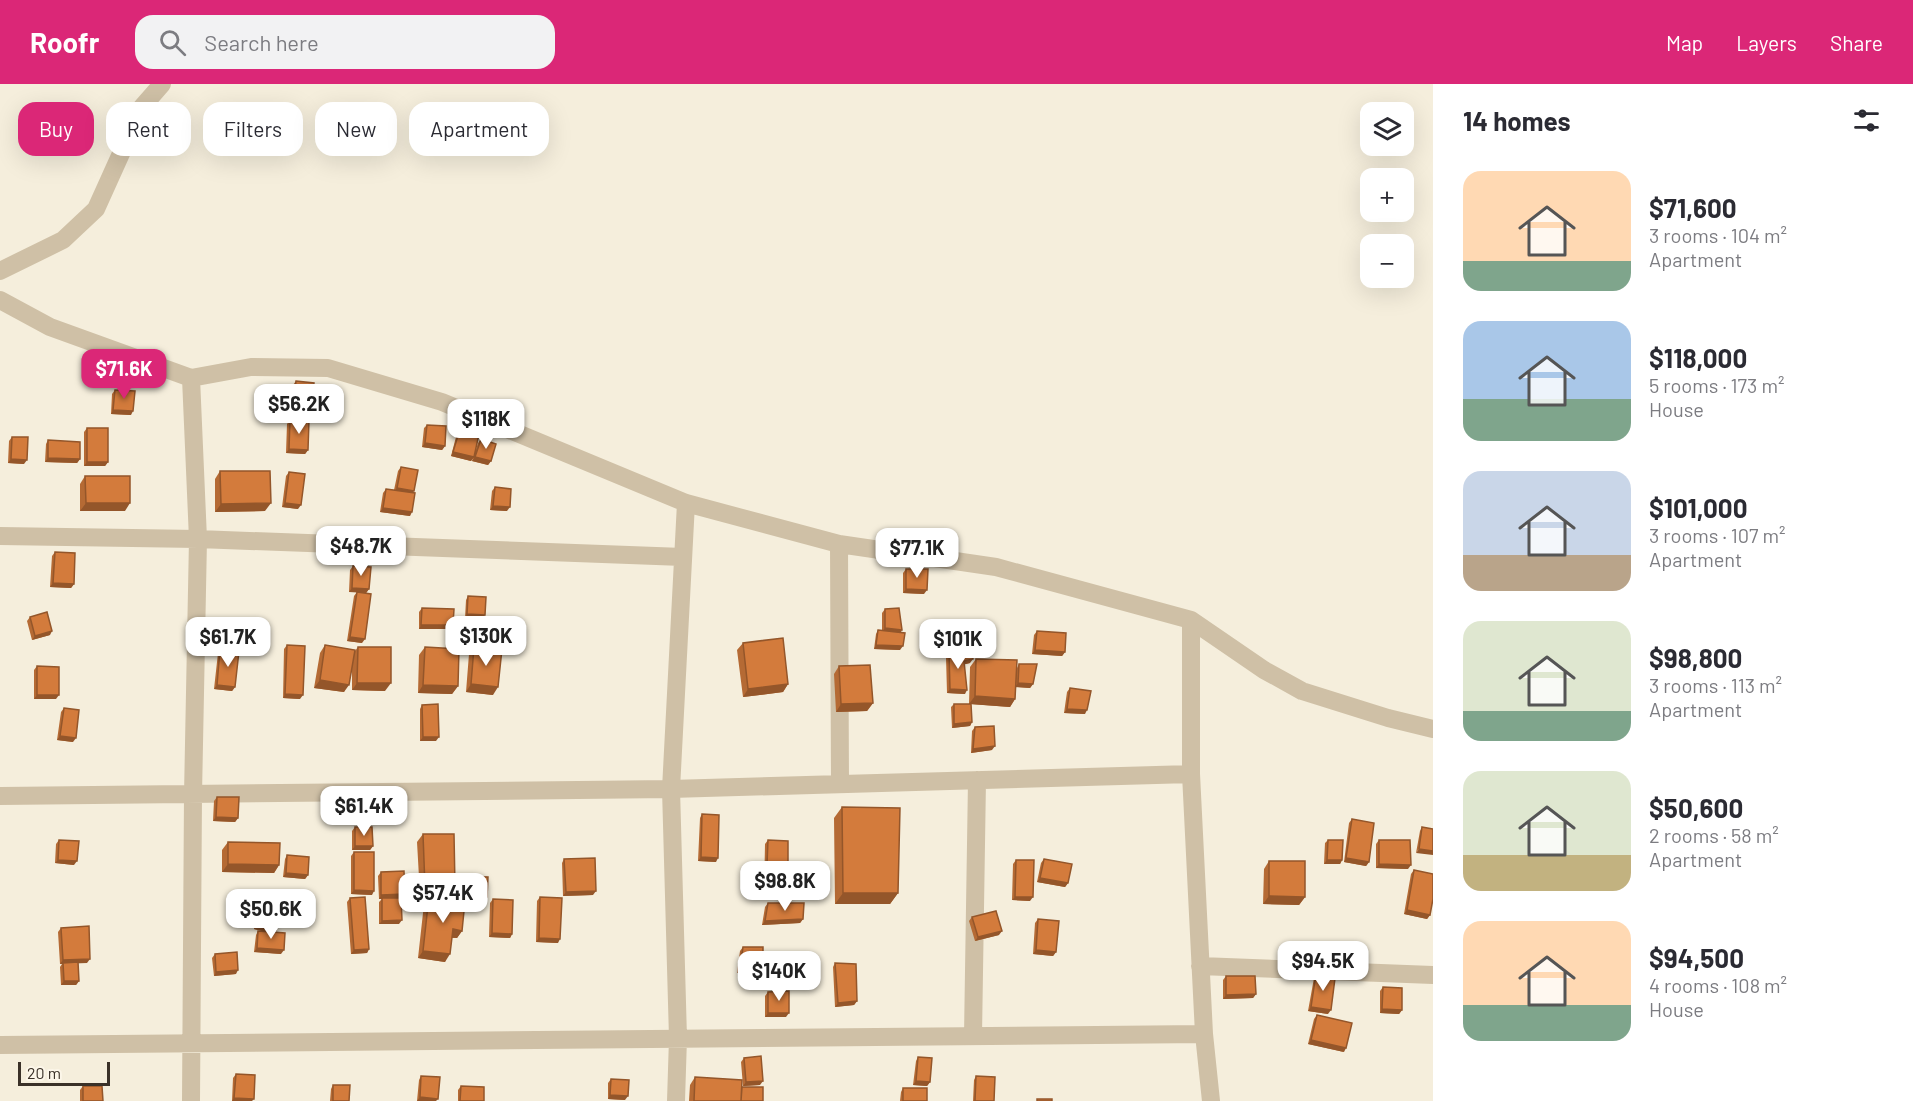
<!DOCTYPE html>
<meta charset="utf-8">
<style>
:root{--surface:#fff;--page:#f2f2f3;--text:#2b2b33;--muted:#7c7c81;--accent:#db2777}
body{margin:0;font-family:Barlow,sans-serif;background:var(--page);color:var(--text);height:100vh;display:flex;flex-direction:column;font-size:22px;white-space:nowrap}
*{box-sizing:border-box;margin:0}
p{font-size:20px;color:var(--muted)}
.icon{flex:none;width:33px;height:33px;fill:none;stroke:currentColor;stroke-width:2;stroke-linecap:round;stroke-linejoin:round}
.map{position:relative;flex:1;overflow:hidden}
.side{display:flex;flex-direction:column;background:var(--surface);width:480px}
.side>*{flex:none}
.top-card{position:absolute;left:18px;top:18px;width:570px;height:54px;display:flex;gap:12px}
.tools{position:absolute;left:1360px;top:18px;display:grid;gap:12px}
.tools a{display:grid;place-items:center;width:54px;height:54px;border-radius:12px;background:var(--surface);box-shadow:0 6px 24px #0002;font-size:30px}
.scale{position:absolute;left:18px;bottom:15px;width:92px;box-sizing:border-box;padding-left:6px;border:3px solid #3a3128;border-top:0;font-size:16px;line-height:21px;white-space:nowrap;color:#3a3128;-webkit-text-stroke:4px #fcf6e9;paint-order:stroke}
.price{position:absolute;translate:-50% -51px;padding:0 14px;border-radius:12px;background:#fff;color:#222;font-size:20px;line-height:39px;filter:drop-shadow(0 2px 3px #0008)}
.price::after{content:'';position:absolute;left:50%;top:36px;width:18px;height:14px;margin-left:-9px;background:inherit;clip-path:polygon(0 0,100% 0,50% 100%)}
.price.active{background:var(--accent);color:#fff}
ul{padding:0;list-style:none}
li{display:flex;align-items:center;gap:18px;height:150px;padding:0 30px}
li span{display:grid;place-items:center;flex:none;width:168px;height:120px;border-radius:18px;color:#555}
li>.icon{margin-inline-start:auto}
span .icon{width:72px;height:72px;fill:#fffc;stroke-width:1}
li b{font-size:26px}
h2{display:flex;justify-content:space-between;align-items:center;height:72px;padding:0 30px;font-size:26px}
.tag{padding:0 21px;border-radius:18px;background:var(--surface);box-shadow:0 6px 24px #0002;font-size:21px;line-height:54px}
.tag.active{background:var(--accent);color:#fff}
header{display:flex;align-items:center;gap:36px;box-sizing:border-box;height:84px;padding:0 30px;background:var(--accent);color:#fff}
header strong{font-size:28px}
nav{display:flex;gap:33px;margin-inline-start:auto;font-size:21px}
.search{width:420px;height:54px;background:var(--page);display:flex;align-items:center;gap:15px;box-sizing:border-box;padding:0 21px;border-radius:18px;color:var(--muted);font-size:22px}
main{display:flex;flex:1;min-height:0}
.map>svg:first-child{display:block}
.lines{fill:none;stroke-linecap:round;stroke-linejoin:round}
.street{stroke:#cfc0a6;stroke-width:18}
.wall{fill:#b56a34}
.shaded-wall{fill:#94562a}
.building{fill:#d37b3c;stroke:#94562a;stroke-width:1.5}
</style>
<header>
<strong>Roofr</strong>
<div class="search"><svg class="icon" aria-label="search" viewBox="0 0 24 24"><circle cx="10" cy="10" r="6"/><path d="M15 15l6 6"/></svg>Search here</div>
<nav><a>Map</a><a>Layers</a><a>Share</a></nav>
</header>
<main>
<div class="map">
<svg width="1433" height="1017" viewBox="0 0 1433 1017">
<rect width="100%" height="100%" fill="#f5eedc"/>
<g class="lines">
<path class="street" d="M0 187 63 156 96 125 142 23 162 0
M0 216 50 243 191 294 251 283 328 284 442 318 686 419 839 460 996 483 1191 536 1264 586 1302 607 1388 634 1433 645
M191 294 198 455 193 711 191 1017
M0 452 198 455 683 473
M839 460 840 700
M1191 536V690L1204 950 1211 1017
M0 712 671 705 1191 690
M1200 882 1433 891
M973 952 977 696
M0 961 1204 950
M676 1017 678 954 671 705 686 419"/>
</g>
<path class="wall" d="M296 297 308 336V366L305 370 286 369 287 340 290 336H296L289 335 293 301Z
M115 306 131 331 111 330 112 310Z
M427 341 445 362 442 366 422 363 424 344Z
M87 344 108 378 105 382H84V348Z
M460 345 474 373 471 377 451 372 457 349Z
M12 353 24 380 8 379 9 357Z
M481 355 491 377 488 381 472 377 478 359Z
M48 356 80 375 77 379 45 378 46 360Z
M401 383 413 408 410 432 380 428 383 409 386 405 394 406 398 387Z
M220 387 265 427 215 428V395Z
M289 388 298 425 282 423 286 392Z
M85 392 125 427H80V400Z
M495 403 507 427 490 426 492 407Z
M55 468 74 500 71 504 50 503 52 472Z
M353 482 369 505 366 509 362 559 347 557 354 512 357 508H349L350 486Z
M906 485 924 510 903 509V489Z
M468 512 482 535 465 534 466 516Z
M422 524 451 545H419V528Z
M885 525 901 548 900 566 874 565 876 550 878 546 882 547V529Z
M30 533 50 551 32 556 27 537Z
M465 536 486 561 484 563 493 611 466 608 469 570 473 565 462 564V540Z
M1037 547 1065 568 1062 572 1032 570 1034 551Z
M976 548 992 567 990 571 972 570 974 552Z
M743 559 788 600 783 608 743 613 737 566Z
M287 561 300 615 283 614 284 565Z
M325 561 355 567 358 563 385 607 352 606V583L344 608 314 604 320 569Z
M425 563 458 602 452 610 418 609 419 571Z
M220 565 235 603 232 607 214 605 218 569Z
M949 569 970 579 965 580V610L947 609 946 573Z
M976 575 1017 584 1019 580 1033 600 1030 604 1016 603 1015 615 1010 623 971 620 972 638 970 642 952 644 951 623 954 620H969L970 583Z
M37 582 56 615H34V586Z
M839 582 873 619 867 627 836 628 834 590Z
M1070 604 1085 630 1064 629 1067 608Z
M422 621 436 657H420V625Z
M64 624 73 658 57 656 61 628Z
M975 643 992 666 971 669 972 647Z
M217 713 238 734 235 738 213 737 214 717Z
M842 723 898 809 890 820H835L834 734Z
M702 730 716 778 698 777 700 734Z
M1352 735 1369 778 1366 782 1344 778 1349 739Z
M355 743 373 762 370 766H352V747Z
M1422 743 1433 745 1416 769 1420 747Z
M423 750 455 792 487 813 484 817 453 815 462 847 457 854H452L445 878 418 874 424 820 429 812 451 815V808L450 810 420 811 417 758Z
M59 756 74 781 55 779 56 760Z
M768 756 788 804 785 808 764 809 765 760Z
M1328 756 1342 776 1340 780H1324L1325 759Z
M1379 756 1408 785 1376 784V760Z
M228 758 279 781 274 789 222 788V766Z
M354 768 372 811 351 810V772Z
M287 771 308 791 305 795 283 793 285 775Z
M564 775 593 811 563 812 562 779Z
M1044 775 1068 799 1065 803 1037 798 1041 779Z
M1016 776 1030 817 1012 816 1013 780Z
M1269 777 1305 813 1299 821 1263 820 1264 785Z
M1414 786 1430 831 1427 835 1404 830 1411 790Z
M381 788 402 814H386L399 840H379V818L382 815H379L378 792Z
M264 807 276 846 274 848 281 870 254 868 256 851 258 847H263L254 845 262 811Z
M540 813 558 859 536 858 537 817Z
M350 814 369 865 367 869 351 870 347 818Z
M493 815 512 850 510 854 489 853 490 819Z
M768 819 803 835 800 839 762 841 765 823Z
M972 833 999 851 975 857 969 837Z
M1038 835 1056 868 1053 872 1033 870 1035 839Z
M61 844 87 879H78L79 897 76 901H61L60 883 62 880H60L58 848Z
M743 863 760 890 737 889 740 867Z
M215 870 236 890 214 892 212 874Z
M835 879 857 917 854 921 835 923 833 883Z
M1316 890 1328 930 1308 927 1314 894Z
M1226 892 1256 910 1253 914 1223 915V896Z
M1383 903 1402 926 1399 930 1380 929V907Z
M768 908 786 933H765V912Z
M1317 931 1344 968 1308 960 1314 935Z
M918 973 930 998 927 1002 913 1001 916 977Z
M744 974 760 1001 743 1002 741 978Z
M236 990 252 1017H232L233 994Z
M421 992 436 1017H417L419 996Z
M976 992 994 1017H973L974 996Z
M695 993 742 1003 763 1017H689L690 1001Z
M611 995 625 1016 608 1015V999Z
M333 1001 349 1017H330L331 1005Z
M83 1002 103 1017H80V1006Z
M461 1002 484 1017H458V1006Z
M903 1004 927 1017H900L901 1008Z"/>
<path class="shaded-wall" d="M113 326 133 327 131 331 111 330Z
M292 331 310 334 307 338 289 335Z
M425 359 445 362 442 366 422 363Z
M289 365 308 366 305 370 286 369Z
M453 368 474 373 471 377 451 372Z
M475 373 491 377 488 381 472 377Z
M48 374 80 375 77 379 45 378Z
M11 375 27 376 24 380 8 379Z
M87 378H108L105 382H84Z
M397 404 414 407 411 411 394 408Z
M86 419H130L125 427H80Z
M271 419 265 427 215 428 221 420Z
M285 419 301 421 298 425 282 423Z
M493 422 510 423 507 427 490 426Z
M383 424 412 428 410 432 380 428Z
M53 499 74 500 71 504 50 503Z
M352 504 369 505 366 509 349 508Z
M906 505 927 506 924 510 903 509Z
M467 530 485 531 482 535 465 534Z
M421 541H453L451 545H419Z
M885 544 902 546 900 550 882 548Z
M52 547 50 551 32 556 35 552Z
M350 553 365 555 362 559 347 557Z
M465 560 486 561 483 565 474 563 473 565 462 564Z
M876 561 903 562 900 566 874 565Z
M975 566 992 567 990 571 972 570Z
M1035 566 1065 568 1062 572 1032 570Z
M973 575 970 579 962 581 964 577Z
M320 596 349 601 344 608 314 604Z
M357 599H391L385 607 352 606Z
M1018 599 1033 600 1030 604 1015 603Z
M471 600 498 603 493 611 466 608Z
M788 600 783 608 743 613 748 605Z
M217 601 235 603 232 607 214 605Z
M423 601 458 602 452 610 418 609Z
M950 605 967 606 965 610 947 609Z
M285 610 303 611 300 615 283 614Z
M37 611H59L56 615H34Z
M975 612 1015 615 1010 623 969 620Z
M873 619 867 627 836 628 841 620Z
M1067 625 1087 626 1085 630 1064 629Z
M972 638 970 642 952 644 954 640Z
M60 652 76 654 73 658 57 656Z
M423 653H439L436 657H420Z
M995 662 992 666 971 669 973 665Z
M216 733 238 734 235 738 213 737Z
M355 762H373L370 766H352Z
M1419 765 1433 767V771L1416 769Z
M701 773 718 774 716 778 698 777Z
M1346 774 1369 778 1366 782 1344 778Z
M58 776 77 777 74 781 55 779Z
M1327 776H1342L1340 780H1324Z
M228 780 279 781 274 789 222 788Z
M1379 780 1411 781 1408 785 1376 784Z
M286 789 308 791 305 795 283 793Z
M1040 794 1068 799 1065 803 1037 798Z
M455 802 450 810 420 811 425 803Z
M788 804 785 808 764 809 766 805Z
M354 806 374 807 372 811 351 810Z
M596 807 593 811 563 812 566 808Z
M843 809H898L890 820H835Z
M405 810 402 814 379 815 381 811Z
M454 811 487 813 484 817 451 815Z
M1269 812 1305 813 1299 821 1263 820Z
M1015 813H1033L1030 817 1012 816Z
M1407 826 1430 831 1427 835 1404 830Z
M803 835 800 839 762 841 765 837Z
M402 836 399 840H379L382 837Z
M256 841 276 846 273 850 254 845Z
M453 845 462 847 457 854 447 853Z
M1002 847 999 851 975 857 978 853Z
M492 849 512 850 510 854 489 853Z
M539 854 560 855 558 859 536 858Z
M257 864 284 866 281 870 254 868Z
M369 865 367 869 351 870 354 866Z
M1036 866 1056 868 1053 872 1033 870Z
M423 867 450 870 445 878 418 874Z
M90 875 87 879 60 880 63 876Z
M740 885 763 886 760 890 737 889Z
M238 886 236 890 214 892 216 888Z
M64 897H79L76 901H61Z
M1256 910 1253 914 1223 915 1226 911Z
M857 917 854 921 835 923 838 919Z
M1311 923 1331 926 1328 930 1308 927Z
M1382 925 1402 926 1399 930 1380 929Z
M768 929H789L786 933H765Z
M1311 956 1346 964 1344 968 1308 960Z
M763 997 760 1001 743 1002 746 998Z
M916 997 930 998 927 1002 913 1001Z
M610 1011 628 1012 625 1016 608 1015Z
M420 1013 438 1015 436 1017H417Z
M234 1014 254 1015 252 1017H232Z"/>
<path class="building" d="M296 297 314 299 310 334 292 331Z
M115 306 135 307 133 327 113 326Z
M290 336H309L308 366 289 365Z
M427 341 446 342 445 362 425 359Z
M87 344H108V378H87Z
M460 345 479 350 474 373 453 368Z
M12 353H28L27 376 11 375Z
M481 355 496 360 491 377 475 373Z
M48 356 80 358V375L48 374Z
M401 383 418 386 414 407 397 404Z
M220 387H270L271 419 221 420Z
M289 388 305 390 301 421 285 419Z
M85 392H130V419H86Z
M495 403 511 405 510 423 493 422Z
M386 405 415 409 412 428 383 424Z
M55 468 75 469 74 500 53 499Z
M353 482 371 483 369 505 352 504Z
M906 485H928L927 506 906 505Z
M357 508 371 510 365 555 350 553Z
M468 512 486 513 485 531 467 530Z
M422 524 454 525 453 541H421Z
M899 524 902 546 885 544V525Z
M47 528 52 547 35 552 30 533Z
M465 536H487L486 561 465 560Z
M878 546 905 549 903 562 876 561Z
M1037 547 1066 549 1065 568 1035 566Z
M976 548 995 549 992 567 975 566Z
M783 554 788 600 748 605 743 559Z
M287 561 305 562 303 611 285 610Z
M325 561 355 566 349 601 320 596Z
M358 563H391V599H357Z
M425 563 459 565 458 602 423 601Z
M474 563 502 565 498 603 471 600Z
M220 565 239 567 235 603 217 601Z
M949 569H972L973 575 964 577 967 606 950 605Z
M976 575 1017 576 1015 615 975 612Z
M1019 580H1037L1033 600 1018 599Z
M870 581 873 619 841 620 839 582Z
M37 582 59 583V611H37Z
M1070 604 1091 607 1087 626 1067 625Z
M438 620 439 653H423L422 621Z
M954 620H971L972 638 954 640Z
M64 624 79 626 76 654 60 652Z
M994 642 995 662 973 665 975 643Z
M217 713H239L238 734 216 733Z
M842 723 900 724 898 809H843Z
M702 730 719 731 718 774 701 773Z
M1352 735 1374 739 1369 778 1346 774Z
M355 743H372L373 762H355Z
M1422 743 1433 745V767L1419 765Z
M423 750H454L455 802 425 803Z
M59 756 79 757 77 777 58 776Z
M768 756 788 757V804L766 805Z
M1328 756H1343L1342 776H1327Z
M1379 756H1410L1411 781 1379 780Z
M228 758 280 759 279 781 228 780Z
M354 768H374V807L354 806Z
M287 771 309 773 308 791 286 789Z
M595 774 596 807 566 808 564 775Z
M1044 775 1072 780 1068 799 1040 794Z
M1016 776H1034L1033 813H1015Z
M1269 777H1305V813L1269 812Z
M1414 786 1433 790V815L1430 831 1407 826Z
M404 787 405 810 381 811V788Z
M455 792 488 793 487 813 454 811V804L455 802Z
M264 807 284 812 276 846 256 841Z
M429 812 465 817 462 847 453 845 450 870 423 867Z
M365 813 369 865 354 866 350 814Z
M540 813 562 814 560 855 539 854Z
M382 814H401L402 836 382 837Z
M493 815 513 816 512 850 492 849Z
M768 819H804L803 835 765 837Z
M996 827 1002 847 978 853 972 833Z
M1038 835 1059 837 1056 868 1036 866Z
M89 842 90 875 63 876 61 844Z
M258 847 285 849 284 866 257 864Z
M743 863H763V886L740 885Z
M237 868 238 886 216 888 215 870Z
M78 878 79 897H64L63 879Z
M835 879 856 880 857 917 838 919Z
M1316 890 1335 894 1331 926 1311 923Z
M1226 892H1255L1256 910 1226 911Z
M1383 903 1402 904V926L1382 925Z
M789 907V929H768V908Z
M1317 931 1352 939 1346 964 1311 956Z
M761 972 763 997 746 998 744 974Z
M918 973 932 974 930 998 916 997Z
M236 990 255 991 254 1015 234 1014Z
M421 992 440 993 438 1015 420 1013Z
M976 992 995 993 994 1017H975Z
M695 993 742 996 741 1017H694Z
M611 995 629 996 628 1012 610 1011Z
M333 1001H350L349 1017H333Z
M83 1002H102L103 1017H83Z
M461 1002 484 1003V1017H460Z
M742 1003H763V1017H741Z
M903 1004H927V1017H903Z
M1037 1015H1052V1017H1037Z"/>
</svg>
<div class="tools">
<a><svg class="icon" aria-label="layers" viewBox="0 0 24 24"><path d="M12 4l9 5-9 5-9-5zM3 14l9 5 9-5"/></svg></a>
<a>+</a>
<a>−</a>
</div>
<div class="scale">20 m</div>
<b class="price active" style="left:124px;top:316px">$71.6K</b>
<b class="price" style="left:299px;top:351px">$56.2K</b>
<b class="price" style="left:486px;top:366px">$118K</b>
<b class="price" style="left:361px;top:493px">$48.7K</b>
<b class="price" style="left:917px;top:495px">$77.1K</b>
<b class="price" style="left:486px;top:583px">$130K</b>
<b class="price" style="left:228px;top:584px">$61.7K</b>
<b class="price" style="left:958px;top:586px">$101K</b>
<b class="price" style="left:364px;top:753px">$61.4K</b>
<b class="price" style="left:785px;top:828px">$98.8K</b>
<b class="price" style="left:443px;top:840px">$57.4K</b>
<b class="price" style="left:271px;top:856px">$50.6K</b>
<b class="price" style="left:1323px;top:908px">$94.5K</b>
<b class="price" style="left:779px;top:918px">$140K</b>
<div class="top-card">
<a class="tag active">Buy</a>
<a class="tag">Rent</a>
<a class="tag">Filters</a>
<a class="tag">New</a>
<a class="tag">Apartment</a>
</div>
</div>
<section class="side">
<h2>14 homes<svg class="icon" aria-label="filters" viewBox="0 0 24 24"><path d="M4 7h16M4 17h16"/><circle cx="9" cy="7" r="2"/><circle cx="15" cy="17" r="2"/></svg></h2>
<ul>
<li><span style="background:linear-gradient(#ffd9b3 75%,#7fa58c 0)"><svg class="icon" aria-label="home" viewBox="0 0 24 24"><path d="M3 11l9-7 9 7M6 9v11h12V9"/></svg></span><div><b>$71,600</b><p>3 rooms · 104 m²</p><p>Apartment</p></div></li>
<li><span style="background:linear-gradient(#a9c7e8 65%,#7fa58c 0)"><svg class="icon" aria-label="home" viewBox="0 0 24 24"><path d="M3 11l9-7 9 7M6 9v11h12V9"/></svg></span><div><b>$118,000</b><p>5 rooms · 173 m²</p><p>House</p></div></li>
<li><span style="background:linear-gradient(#c9d6e8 70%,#b9a48a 0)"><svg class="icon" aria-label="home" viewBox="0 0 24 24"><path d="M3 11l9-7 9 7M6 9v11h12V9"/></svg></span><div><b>$101,000</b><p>3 rooms · 107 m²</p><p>Apartment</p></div></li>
<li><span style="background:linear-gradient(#dfe7d0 75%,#7fa58c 0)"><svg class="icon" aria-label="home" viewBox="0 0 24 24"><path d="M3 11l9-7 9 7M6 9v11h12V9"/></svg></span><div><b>$98,800</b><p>3 rooms · 113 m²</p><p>Apartment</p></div></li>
<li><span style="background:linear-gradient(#dfe7d0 70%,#c2b280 0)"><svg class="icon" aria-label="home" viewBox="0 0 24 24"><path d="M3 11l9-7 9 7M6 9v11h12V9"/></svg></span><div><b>$50,600</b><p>2 rooms · 58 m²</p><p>Apartment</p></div></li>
<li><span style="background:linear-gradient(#ffd9b3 70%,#7fa58c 0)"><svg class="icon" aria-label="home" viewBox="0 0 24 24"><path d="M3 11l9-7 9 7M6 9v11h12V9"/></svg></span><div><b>$94,500</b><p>4 rooms · 108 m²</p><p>House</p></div></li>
</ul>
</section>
</main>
